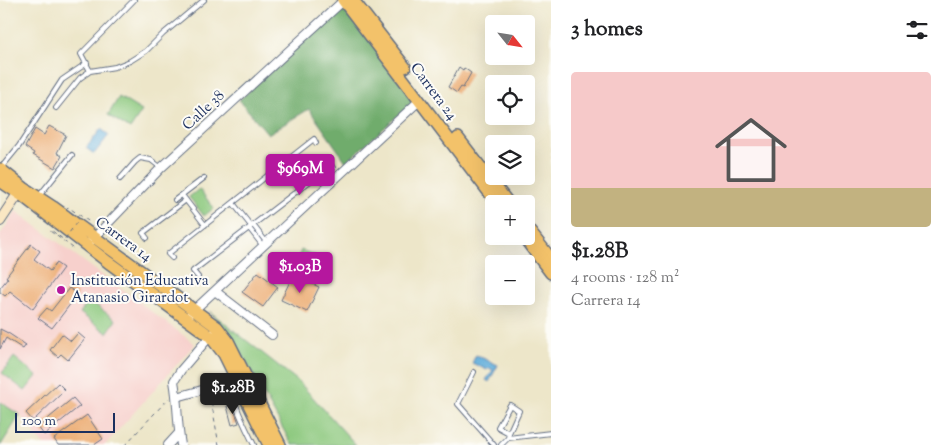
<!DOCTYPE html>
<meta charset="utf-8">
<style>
:root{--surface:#fff;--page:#f2f2f2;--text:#202124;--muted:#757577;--line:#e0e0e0;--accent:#b5179e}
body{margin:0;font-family:"Sorts Mill Goudy",serif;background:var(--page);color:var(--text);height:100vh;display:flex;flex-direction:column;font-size:19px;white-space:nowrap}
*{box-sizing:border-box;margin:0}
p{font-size:16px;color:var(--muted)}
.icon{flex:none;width:28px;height:28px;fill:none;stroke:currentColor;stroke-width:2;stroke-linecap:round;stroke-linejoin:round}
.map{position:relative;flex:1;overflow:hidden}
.drawer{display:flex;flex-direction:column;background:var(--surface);width:400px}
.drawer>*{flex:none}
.needle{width:32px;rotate:120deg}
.fabs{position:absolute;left:485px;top:15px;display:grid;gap:10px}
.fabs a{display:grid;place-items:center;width:50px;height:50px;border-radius:5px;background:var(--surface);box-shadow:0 5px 20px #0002;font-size:25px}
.scale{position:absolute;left:15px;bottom:12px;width:100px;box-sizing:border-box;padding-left:5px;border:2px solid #1b2f5e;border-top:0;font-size:14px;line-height:18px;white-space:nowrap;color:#1b2f5e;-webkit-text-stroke:4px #fdfcf7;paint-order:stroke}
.price{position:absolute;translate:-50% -42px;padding:0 11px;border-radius:5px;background:var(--accent);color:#fff;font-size:16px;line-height:32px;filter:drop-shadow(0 1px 2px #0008)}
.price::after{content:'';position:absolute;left:50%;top:30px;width:15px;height:11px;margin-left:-8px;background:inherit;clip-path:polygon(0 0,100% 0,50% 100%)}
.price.active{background:#222;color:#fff}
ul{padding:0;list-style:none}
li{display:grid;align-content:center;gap:10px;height:265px;padding:0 20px}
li+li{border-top:1px solid var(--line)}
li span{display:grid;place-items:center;height:155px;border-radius:5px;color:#555}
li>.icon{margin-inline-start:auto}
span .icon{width:90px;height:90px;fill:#fffc;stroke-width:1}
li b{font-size:21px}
h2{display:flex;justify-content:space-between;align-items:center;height:60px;padding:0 20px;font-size:21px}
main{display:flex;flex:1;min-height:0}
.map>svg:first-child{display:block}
.built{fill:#f7d0cc}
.green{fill:#8bc87d;stroke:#537c6e}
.forest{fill:#70ac6c;stroke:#466e65}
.water{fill:#62adda;stroke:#3e6e9c}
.building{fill:#ecab71}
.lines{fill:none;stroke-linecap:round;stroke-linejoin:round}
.lane-casing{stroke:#646f83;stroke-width:6}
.street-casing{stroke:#646f83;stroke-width:10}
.secondary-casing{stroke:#646f83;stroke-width:12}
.primary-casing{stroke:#646f83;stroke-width:14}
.path{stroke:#646f83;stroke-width:1;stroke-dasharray:4 4;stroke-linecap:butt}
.lane{stroke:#fff;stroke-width:4}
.street{stroke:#fff;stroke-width:8}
.secondary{stroke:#fae7c3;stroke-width:10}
.primary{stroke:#f3c26a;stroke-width:11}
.path-bridge{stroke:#646f83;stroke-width:1;stroke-dasharray:4 4;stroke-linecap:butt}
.poi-dot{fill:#b5179e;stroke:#fdfcf7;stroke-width:2}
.labels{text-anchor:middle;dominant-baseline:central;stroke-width:4;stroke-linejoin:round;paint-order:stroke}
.street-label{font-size:15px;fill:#1b2f5e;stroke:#fdfcf7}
.poi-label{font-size:15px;fill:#1b2f5e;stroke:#fdfcf7;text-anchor:start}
</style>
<main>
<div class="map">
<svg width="551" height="445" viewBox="0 0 551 445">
<rect width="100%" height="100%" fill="#fdfcf7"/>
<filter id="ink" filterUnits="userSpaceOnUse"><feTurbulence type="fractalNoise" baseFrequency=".02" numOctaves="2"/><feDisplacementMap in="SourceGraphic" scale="10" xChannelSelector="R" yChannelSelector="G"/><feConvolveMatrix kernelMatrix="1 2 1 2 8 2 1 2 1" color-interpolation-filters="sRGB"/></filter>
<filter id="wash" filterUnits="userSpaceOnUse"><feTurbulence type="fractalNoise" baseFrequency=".0096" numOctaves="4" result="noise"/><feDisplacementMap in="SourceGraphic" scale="20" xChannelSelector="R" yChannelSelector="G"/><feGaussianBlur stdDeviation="1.12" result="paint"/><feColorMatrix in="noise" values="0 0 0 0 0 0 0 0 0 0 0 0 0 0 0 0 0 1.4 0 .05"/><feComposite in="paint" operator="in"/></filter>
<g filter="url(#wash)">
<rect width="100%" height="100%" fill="#ede6c9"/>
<path class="built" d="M16 211 195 344 105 445H44L20 415 0 402V235Z"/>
<path class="green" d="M119 97 142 111 130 129 108 115Z
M199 189 214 208 204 216 189 197Z
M301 250 324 259 319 271 297 261Z
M89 300 116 320 107 333 80 313Z
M209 311 298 381 356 445H292L230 333Z
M14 357 37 376 25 391 2 373Z
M0 402 20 415 1 445H0Z"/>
<path class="forest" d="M343 5 416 100 346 162 309 109 268 134 239 100Z"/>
<path class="water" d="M101 129 109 135 94 154 86 148Z
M476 355 498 365 489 382 486 380 493 370 489 368 487 370 472 363Z"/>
<g id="blocks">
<path class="building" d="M459 67 463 70 464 68 471 73 463 88 461 87 457 93 448 87Z
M49 126 66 135 57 153 62 156 55 168 33 155 34 153 25 147 35 129 44 135Z
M31 244 40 251 34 259 50 271 56 263 63 268 33 309 10 291 5 296 0 292V288L8 278 6 277Z
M258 272 278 287 263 307 242 292Z
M293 275 319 287 307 312 281 300Z
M69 288 78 294 52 328 38 318 47 308 51 311Z
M0 329 8 333 26 345 23 349 6 338 0 349Z
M78 333 85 339 68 360 61 354 58 357 50 350 62 334 71 341Z
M58 383 65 390 33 421 26 413Z
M73 398 80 406 44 435 38 427Z
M232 404 239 423 232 425 227 406Z
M87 415 103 439 94 445H58L54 439Z"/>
</g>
</g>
<g filter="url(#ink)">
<use href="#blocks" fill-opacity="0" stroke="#646f83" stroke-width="1"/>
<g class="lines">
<g class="lane-casing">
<path id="lane" d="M90 71 81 54 134 0
M56 108 80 78 90 71 115 67 130 61 146 51 163 34 204 0
M1 168 19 146 62 80 87 63
M120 179 135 162 140 158 151 160 160 167
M182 195 205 225
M39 196 72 155
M175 200 204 178
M233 203 251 226
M253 225 267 243
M249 228 263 246
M147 238 143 233 186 200
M172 258 168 254 314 139 316 143
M198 277 193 271 331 165 333 168
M474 372 458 404 494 445
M233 377C226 392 247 430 254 445
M508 438 509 433 519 411 510 405 498 427 509 433
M501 445 508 438 551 433"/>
</g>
<g class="street-casing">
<path id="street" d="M91 241 161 168 343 1
M215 291 272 335
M191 313 420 100
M177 397 209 388
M168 445 179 433
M181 445C177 424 178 402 174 381L181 370 212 334"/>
</g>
<g class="secondary-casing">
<path id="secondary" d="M0 221 18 194 23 189"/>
</g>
<g class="primary-casing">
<path id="primary" d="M343 0 498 204
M353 0 405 67
M458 138 509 204
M0 169 24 188 53 207 217 327 228 341 280 445
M0 181 24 197 108 262 210 336 224 354 269 445
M526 227 551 259
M523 236 551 273"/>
</g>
<path class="path" d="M210 394 219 445
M125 445 169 398"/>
<use href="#lane" class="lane"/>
<use href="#street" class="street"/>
<use href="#secondary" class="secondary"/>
<use href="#primary" class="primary"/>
<path class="path-bridge" d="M73 248 50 231 51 230 64 240 79 219 66 209 68 207 91 223"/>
</g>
</g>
<circle class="poi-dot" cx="61" cy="290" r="5"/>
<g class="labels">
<g class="street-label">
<text transform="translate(433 92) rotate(53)">Carrera 24</text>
<text transform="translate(204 111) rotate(-43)">Calle 38</text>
<text transform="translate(123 240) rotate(36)">Carrera 14</text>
</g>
<g class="poi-label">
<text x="71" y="281">Institución Educativa<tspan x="71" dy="17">Atanasio Girardot</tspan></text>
</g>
</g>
</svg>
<div class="fabs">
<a><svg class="needle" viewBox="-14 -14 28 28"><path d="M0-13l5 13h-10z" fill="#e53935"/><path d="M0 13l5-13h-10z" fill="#757577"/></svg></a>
<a><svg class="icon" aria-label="locate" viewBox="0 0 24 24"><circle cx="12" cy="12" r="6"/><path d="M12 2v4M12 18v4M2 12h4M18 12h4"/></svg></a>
<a><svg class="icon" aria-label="layers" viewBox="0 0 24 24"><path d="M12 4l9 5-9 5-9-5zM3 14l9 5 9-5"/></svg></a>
<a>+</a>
<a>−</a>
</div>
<div class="scale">100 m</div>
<b class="price" style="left:300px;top:196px">$969M</b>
<b class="price" style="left:300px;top:294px">$1.03B</b>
<b class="price active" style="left:233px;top:415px">$1.28B</b>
</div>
<section class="drawer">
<h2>3 homes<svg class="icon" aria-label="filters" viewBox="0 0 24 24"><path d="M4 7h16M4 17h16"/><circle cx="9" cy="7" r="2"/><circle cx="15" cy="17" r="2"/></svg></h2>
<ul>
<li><span style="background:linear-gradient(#f6c9c9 75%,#c2b280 0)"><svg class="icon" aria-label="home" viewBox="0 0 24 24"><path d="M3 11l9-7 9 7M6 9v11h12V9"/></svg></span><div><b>$1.28B</b><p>4 rooms · 128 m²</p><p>Carrera 14</p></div></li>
</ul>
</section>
</main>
